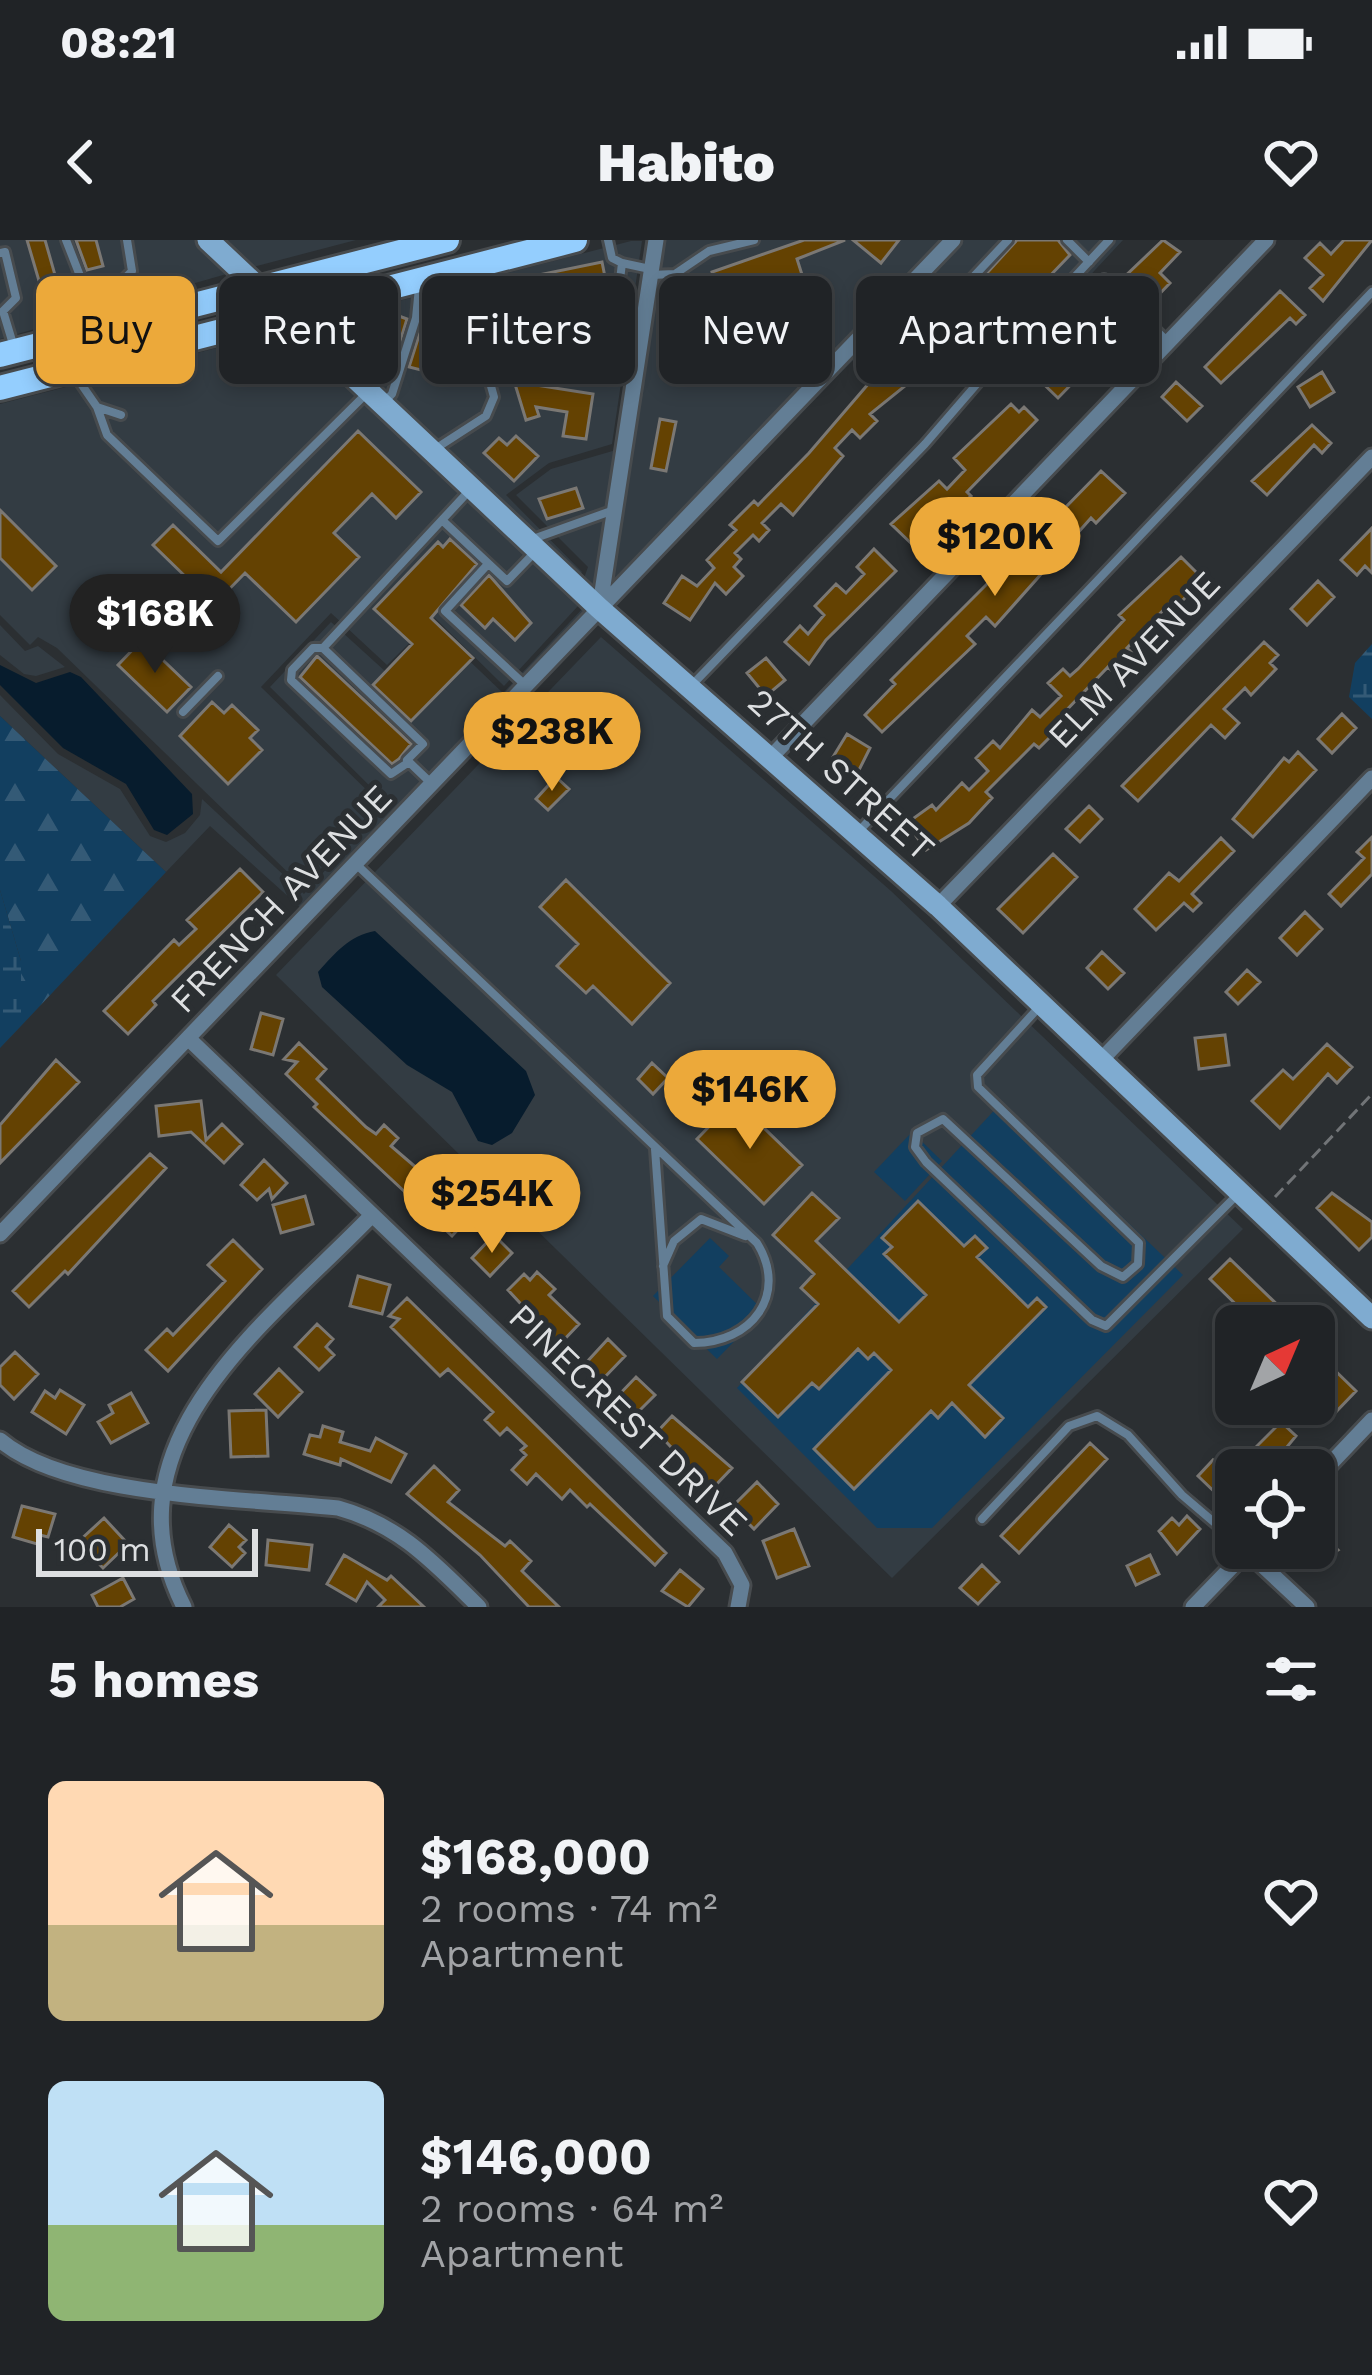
<!DOCTYPE html>
<meta charset="utf-8">
<style>
:root{--surface:#202326;--page:#282b2e;--text:#f1f3f6;--muted:#a2a4a7;--line:#3d4043;--accent:#eca93a}
body{margin:0;font-family:"Work Sans",sans-serif;background:var(--page);color:var(--text);height:100vh;display:flex;flex-direction:column;font-size:45px;white-space:nowrap}
*{box-sizing:border-box;margin:0}
p{font-size:39px;color:var(--muted)}
.icon{flex:none;width:66px;height:66px;fill:none;stroke:currentColor;stroke-width:2;stroke-linecap:round;stroke-linejoin:round}
.map{position:relative;height:1367px;overflow:hidden}
.sheet{display:flex;flex-direction:column;background:var(--surface);flex:1}
.sheet>*{flex:none}
.banner{position:absolute;left:36px;top:36px;width:1302px;height:108px;display:flex;gap:24px}
.needle{width:78px;rotate:44deg}
.fabs{position:absolute;left:1215px;top:1065px;display:grid;gap:24px}
.fabs a{display:grid;place-items:center;width:120px;height:120px;border-radius:18px;background:var(--surface);box-shadow:0 6px 18px #0003,0 0 0 3px var(--line);font-size:60px}
.scale{position:absolute;left:36px;bottom:30px;width:222px;box-sizing:border-box;padding-left:12px;border:6px solid #dddfe1;border-top:0;font-size:33px;line-height:42px;white-space:nowrap;color:#dddfe1;-webkit-text-stroke:9px #2b2f32;paint-order:stroke}
.price{position:absolute;translate:-50% -102px;padding:0 27px;border-radius:42px;background:var(--accent);color:#111;font-size:39px;line-height:78px;filter:drop-shadow(0 3px 6px #0008)}
.price::after{content:'';position:absolute;left:50%;top:72px;width:36px;height:27px;margin-left:-18px;background:inherit;clip-path:polygon(0 0,100% 0,50% 100%)}
.price.active{background:#222;color:#fff}
ul{padding:0;list-style:none}
li{display:flex;align-items:center;gap:36px;height:300px;padding:0 48px}
li span{display:grid;place-items:center;flex:none;width:336px;height:240px;border-radius:18px;color:#555}
li>.icon{margin-inline-start:auto}
span .icon{width:144px;height:144px;fill:#fffc;stroke-width:1}
li b{font-size:51px}
h2{display:flex;justify-content:space-between;align-items:center;height:144px;padding:0 48px;font-size:51px}
.tag{padding:0 42px;border-radius:18px;background:var(--surface);box-shadow:0 6px 18px #0003,0 0 0 3px var(--line);font-size:42px;line-height:108px}
.tag.active{background:var(--accent);color:#111}
.status{display:flex;justify-content:space-between;align-items:center;height:84px;padding:0 60px;background:var(--surface);direction:ltr}
.status svg{height:33px;fill:currentColor}
header{display:flex;justify-content:space-between;align-items:center;height:156px;padding:0 48px;background:var(--surface);font-size:54px;font-weight:800}
.map>svg:first-child{display:block}
.built{fill:#333c43}
.forest{fill:url(#forest-firs)}
.wetland{fill:url(#wetland-marsh)}
.park{fill:#123f60}
.water{fill:#071c2d}
.building{fill:#644202;stroke:#7b7874;stroke-width:3}
.lines{fill:none;stroke-linecap:round;stroke-linejoin:round}
.lane-casing{stroke:#474b4e;stroke-width:14}
.street-casing{stroke:#474b4e;stroke-width:21}
.secondary-casing{stroke:#474b4e;stroke-width:27}
.primary-casing{stroke:#474b4e;stroke-width:30}
.path{stroke:#717477;stroke-width:3;stroke-dasharray:12 6;stroke-linecap:butt}
.lane{stroke:#637e95;stroke-width:8}
.street{stroke:#637e95;stroke-width:15}
.secondary{stroke:#7fabd0;stroke-width:21}
.primary{stroke:#94cefe;stroke-width:24}
.labels{text-anchor:middle;dominant-baseline:central;stroke-width:10;stroke-linejoin:round;paint-order:stroke}
.street-label{font-size:36px;fill:#dddfe1;stroke:#2b2f32}
</style>
<div class="status"><b>08:21</b><svg viewBox="0 0 49 12"><path d="M0 12V9h3v3zM5 12V6h3v6zM10 12V3h3v9zM15 12V0h3v12zM26 1h20v11H26zM47 4h2v5h-2z"/></svg></div>
<header><svg class="icon" aria-label="back" viewBox="0 0 24 24"><path d="M15 5l-7 7 7 7"/></svg>Habito<svg class="icon" aria-label="heart" viewBox="0 0 24 24"><path d="M12 20l-8-8c-3-5 5-10 8-4 3-6 11-1 8 4z"/></svg></header>
<div class="map">
<svg width="1372" height="1367" viewBox="0 0 1372 1367">
<defs>
<pattern id="forest-firs" width="22" height="20" patternUnits="userSpaceOnUse" patternTransform="scale(3)"><rect width="22" height="20" fill="#123f60"/><path d="M5 1l3.5 6h-7zM16 11l3.5 6h-7z" fill="#345a76"/></pattern>
<pattern id="wetland-marsh" width="20" height="14" patternUnits="userSpaceOnUse" patternTransform="scale(3)"><rect width="20" height="14" fill="#123f60"/><path d="M1 5h8M5 5V1M11 12h8M15 12V8" fill="none" stroke="#345a76"/></pattern>
</defs>
<rect width="100%" height="100%" fill="#2b2f32"/>
<path class="built" d="M0 0H195L230 33 0 99Z
M220 0H356L249 28Z
M664 0H943L611 345Z
M964 0H1123L1001 131 919 53 611 367Z
M631 1H642L612 204 549 223 506 255 582 332 565 352 578 366 504 446 435 378 387 425 331 373 261 447 379 562 304 648 57 408 38 397 30 405 0 375V164Z
M616 210 594 351 583 341 588 327 516 255 551 229Z
M585 366 588 369 302 669 210 586 166 632 0 476V455L58 514 120 549 150 596 166 602 185 593 200 575 202 559 304 654 386 562 270 447 331 382 386 432 434 387 503 453Z
M0 385 25 411 38 406 65 427 36 436 24 434 0 415Z
M601 397 891 651 1243 989 892 1338 276 735Z"/>
<path class="forest" d="M0 476 166 632 21 786V721L0 650Z"/>
<path class="wetland" d="M1372 404V479L1349 457 1355 423Z
M0 650 21 721V786L0 808Z"/>
<path class="park" d="M1002 862 1183 1035 932 1288H877L737 1148Z
M912 892 942 921 905 961 874 932Z
M710 998 729 1016 719 1027 764 1071 717 1119 653 1056Z"/>
<path class="water" d="M0 425 36 443 70 432 81 437 192 554 193 574 167 595 154 590 126 544 63 508 0 445Z
M375 691 526 831 535 855 512 893 492 905 478 901 452 852 407 825 322 747 318 732C335 713 350 695 375 691Z"/>
<path class="building" d="M27 0H45L63 63 47 68Z
M76 0H96L103 26 87 30Z
M804 0H845L797 19 804 41 810 39 825 87 810 92 815 107 793 114 788 98 745 110 731 64 722 66 712 32Z
M853 0H899L881 23Z
M1058 0 1070 15 991 97 956 67 1017 0Z
M1163 0 1180 12 1160 33 1170 43 1146 68 1119 42Z
M1344 0H1372L1323 61 1310 48 1323 35 1305 18 1320 3 1331 14Z
M602 22 607 47 507 71 529 144 593 154 586 199 563 196 567 172 536 167 539 176 526 180 485 46Z
M1280 51 1305 75 1296 84 1290 78 1221 143 1205 127Z
M1117 63 1134 80 1058 158 1029 130 1045 114 1053 121 1088 78 1096 85Z
M388 72 407 79 393 124 373 118Z
M934 82 954 102 938 119 917 99Z
M421 89 443 96 433 133 409 127Z
M894 114 910 129 903 135 910 142 870 174 877 181 860 198 852 190 835 208 843 216 793 275 781 264 762 283 769 290 759 301 753 295 735 313 741 319 734 327 743 336 726 354 715 343 690 380 664 363 682 336 697 346 714 328 707 320 736 290 730 285 754 261 758 265 809 213Z
M1322 132 1334 152 1310 167 1298 147Z
M1176 142 1202 166 1187 181 1162 157Z
M1011 164 1019 172 1024 167 1037 180 967 252 971 256 915 307 891 284 939 241 947 249 965 230 954 218Z
M660 179 676 182 666 231 651 228Z
M1312 185 1331 203 1322 213 1314 205 1267 255 1252 241Z
M358 191 421 252 396 278 372 254 334 293 359 317 296 382 245 333 191 388 169 367 192 343 153 305 173 285 221 332Z
M516 196 538 216 514 241 484 213 499 198 507 205Z
M1101 231 1125 253 1096 283 1091 278 995 386 986 377 967 396 975 404 882 492 865 475 895 444 891 440 1036 295 1033 292 1056 268 1060 273Z
M576 248 583 268 547 279 539 259Z
M0 270 56 326 32 350 0 318Z
M1372 288V333L1365 326 1357 335 1341 320Z
M450 299 477 324 431 378 473 418 411 481 373 445 412 404 374 369 438 302 443 307Z
M874 309 896 331 826 400 809 424 785 402 800 386 808 394 824 375 815 366 836 344 846 353 864 334 857 327Z
M1181 317 1203 339 1179 364 1174 359 1127 408 1133 414 1114 433 1108 427 1057 480 1062 485 1039 508 1034 504 986 552 992 558 969 583 926 610 907 583 932 565 936 570 962 543 969 550 988 531 976 518 993 501 1000 508 1032 470 1040 477 1061 456 1048 443 1063 429 1070 436 1078 429 1124 380 1119 375Z
M489 335 531 383 515 400 493 379 485 388 461 365Z
M1318 341 1334 357 1307 385 1291 369Z
M142 400 191 447 167 472 118 425Z
M1264 402 1278 415 1270 423 1276 429 1251 455 1245 448 1224 469 1239 483 1225 498 1211 485 1138 561 1122 546Z
M317 416 411 504 399 519 392 524 300 437Z
M766 418 785 440 766 456 747 433Z
M212 462 224 473 232 465 258 490 250 498 262 510 228 544 180 496Z
M1342 474 1356 488 1332 513 1318 499Z
M847 494 870 508 858 532 833 517Z
M1298 512 1316 530 1253 597 1233 579 1284 518 1289 522Z
M556 537 569 549 548 570 536 559Z
M1089 566 1102 579 1080 602 1066 589Z
M1372 597V634L1341 666 1329 654 1364 618 1357 612Z
M1221 598 1234 611 1192 654 1201 663 1193 671 1184 663 1156 690 1135 669 1169 633 1179 641Z
M1053 614 1077 637 1023 693 998 669Z
M240 629 263 652 153 761 156 765 128 794 104 771 174 700 179 705 196 689 187 680Z
M566 640 670 743 632 784 593 746 586 753 557 726 578 704 540 667Z
M1305 672 1322 689 1297 715 1280 698Z
M1102 712 1124 733 1108 749 1087 728Z
M1247 730 1260 742 1238 764 1226 752Z
M261 773 283 779 273 815 251 809Z
M1225 795 1229 825 1199 829 1195 798Z
M299 803 326 829 317 839 366 887 376 894 384 885 398 898 391 906 433 942 429 945 466 981 452 996 314 867 317 864 286 834 297 822 284 819Z
M1327 804 1352 827 1337 843 1328 834 1280 888 1252 861 1283 830 1293 839Z
M56 820 79 842 0 923V885Z
M652 823 668 838 653 854 638 839Z
M735 860 802 925 764 964 697 899Z
M201 861 206 900 222 884 242 904 224 923 191 892 159 896 156 866Z
M150 914 166 928 68 1034 65 1031 29 1067 13 1051Z
M264 920 287 943 272 959 269 949 257 960 241 945Z
M812 953 839 978 816 1001 899 1082 926 1055 884 1014 892 1007 882 998 918 961 964 1006 975 996 987 1008 977 1017 1028 1067 1037 1058 1046 1067 969 1145 1003 1178 985 1197 952 1163 938 1178 931 1171 854 1249 814 1209 891 1130 874 1113 868 1119 858 1109 819 1149 812 1143 778 1177 742 1142 818 1064 801 1048 814 1034 773 995Z
M1332 953 1372 982V997L1359 1010 1317 968Z
M305 956 313 984 281 993 273 965Z
M494 995 512 1013 490 1036 472 1018Z
M233 1000 262 1029 168 1131 146 1110 167 1089 173 1095 225 1041 208 1025Z
M1230 1019 1288 1075 1278 1086H1258L1210 1039Z
M537 1032 555 1049 549 1055 579 1084 559 1105 508 1050 524 1034 530 1040Z
M358 1036 390 1045 382 1074 350 1066Z
M407 1058 666 1313 655 1325 590 1264 587 1267 570 1250 562 1259 536 1234 527 1244 512 1230 526 1215 521 1210 526 1206 507 1188 500 1195 485 1180 493 1172 448 1129 440 1136 391 1087 399 1079 389 1076Z
M317 1084 333 1099 326 1107 334 1115 319 1130 295 1107Z
M608 1099 625 1116 602 1140 585 1124Z
M1314 1110 1356 1151 1331 1177 1314 1160Z
M15 1112 38 1134 14 1159 0 1145V1127Z
M279 1129 302 1152 278 1177 255 1154Z
M636 1137 655 1155 633 1177 615 1159Z
M60 1150 84 1165 66 1194 32 1172 45 1151 55 1158Z
M131 1153 148 1183 111 1203 98 1182 113 1173 109 1165Z
M266 1170 268 1216 231 1217 229 1171Z
M672 1176 732 1228 711 1250 657 1192Z
M1281 1182 1296 1196 1268 1230H1236V1249L1224 1261 1198 1236 1213 1220 1228 1235Z
M323 1186 343 1192 340 1202 370 1211 376 1198 406 1214 391 1242 341 1219 340 1225 304 1214 310 1195 320 1197Z
M1090 1203 1107 1219 1019 1313 1001 1296Z
M434 1226 459 1250 448 1262 505 1306 510 1301 531 1321 522 1331 559 1367H529L480 1315 407 1254Z
M757 1242 778 1264 754 1289 732 1267Z
M22 1266 55 1274 48 1297 40 1295 37 1304 13 1297Z
M1187 1276 1200 1289 1177 1314 1159 1291 1172 1278 1179 1285Z
M104 1278 128 1304 103 1328 78 1302Z
M229 1285 246 1300 239 1307 245 1313 232 1327 210 1307Z
M1314 1288 1338 1310 1314 1325 1297 1308H1314Z
M794 1289 809 1326 777 1338 763 1301Z
M268 1300 312 1305 309 1330 266 1325Z
M344 1315 387 1340 391 1336 424 1367H378L385 1360 367 1342 356 1361 327 1344Z
M1150 1315 1159 1334 1136 1345 1127 1326Z
M982 1325 999 1342 978 1364 960 1348Z
M680 1330 703 1349 688 1367 662 1351Z
M123 1338 134 1359 120 1367H98L92 1355Z"/>
<g class="lines">
<g class="lane-casing">
<path id="lane" d="M66 0 100 87
M608 0 612 18 622 23
M1067 0 1089 22
M0 13 5 12 16 58 3 71 13 104
M651 35 675 34 709 11 754 0
M914 43 1001 116 1109 0
M90 54 115 48 132 31 127 0
M1077 64 1104 39 1167 101
M944 68 1008 0
M526 77 553 118 633 141
M578 127 584 98 594 87 640 98
M75 135 97 167 121 175
M609 135 622 23 650 29
M383 163 392 154 416 78 419 48
M97 167 107 195 218 301 368 152
M435 209 486 176 494 157 459 31
M468 252 442 280 507 341 536 311
M530 300 614 270
M488 324 445 371 524 444
M323 408H313L292 430 291 440 391 534 409 522
M691 446 925 204 1001 116
M183 472 218 436
M432 544 407 520 423 504 323 408 442 280
M858 592 1372 52
M357 625 757 1003C789 1055 751 1103 694 1103L667 1076 655 909
M1041 765 977 835 978 847 1139 1003 1138 1024 1123 1037 1101 1026 943 879 917 893 915 907 926 922 1092 1080 1106 1086 1236 956
M663 1026 674 1001 701 979 745 996
M982 1279 1069 1186 1097 1176 1128 1195 1182 1255 1236 1301"/>
</g>
<g class="street-casing">
<path id="street" d="M600 365 656 0
M772 516 1266 0
M938 666 1372 217
M189 799 725 1313 742 1345 738 1367
M1101 820 1372 538
M0 994 953 0
M0 1200C68 1258 247 1258 338 1268 400 1285 434 1323 479 1367
M1314 1241 1372 1180
M1247 1311 1307 1367
M184 1367C100 1201 269 1082 372 975
M1193 1367 1250 1308"/>
</g>
<g class="secondary-casing">
<path id="secondary" d="M208 0 599 368 938 666 1372 1078"/>
</g>
<g class="primary-casing">
<path id="primary" d="M0 115 447 0
M0 148 575 0"/>
</g>
<path class="path" d="M1275 957 1372 854"/>
<use href="#lane" class="lane"/>
<use href="#street" class="street"/>
<use href="#secondary" class="secondary"/>
<use href="#primary" class="primary"/>
</g>
<g class="labels">
<g class="street-label">
<text transform="translate(1134 420) rotate(-46)">ELM AVENUE</text>
<text transform="translate(841 535) rotate(42)">27TH STREET</text>
<text transform="translate(281 659) rotate(-46)">FRENCH AVENUE</text>
<text transform="translate(628 1180) rotate(44)">PINECREST DRIVE</text>
</g>
</g>
</svg>
<div class="fabs">
<a><svg class="needle" viewBox="-14 -14 28 28"><path d="M0-13l5 13h-10z" fill="#e53935"/><path d="M0 13l5-13h-10z" fill="#a2a4a7"/></svg></a>
<a><svg class="icon" aria-label="locate" viewBox="0 0 24 24"><circle cx="12" cy="12" r="6"/><path d="M12 2v4M12 18v4M2 12h4M18 12h4"/></svg></a>
</div>
<div class="scale">100 m</div>
<b class="price" style="left:995px;top:359px">$120K</b>
<b class="price active" style="left:155px;top:436px">$168K</b>
<b class="price" style="left:552px;top:554px">$238K</b>
<b class="price" style="left:750px;top:912px">$146K</b>
<b class="price" style="left:492px;top:1016px">$254K</b>
<div class="banner">
<a class="tag active">Buy</a>
<a class="tag">Rent</a>
<a class="tag">Filters</a>
<a class="tag">New</a>
<a class="tag">Apartment</a>
</div>
</div>
<section class="sheet">
<h2>5 homes<svg class="icon" aria-label="filters" viewBox="0 0 24 24"><path d="M4 7h16M4 17h16"/><circle cx="9" cy="7" r="2"/><circle cx="15" cy="17" r="2"/></svg></h2>
<ul>
<li><span style="background:linear-gradient(#ffd9b3 60%,#c2b280 0)"><svg class="icon" aria-label="home" viewBox="0 0 24 24"><path d="M3 11l9-7 9 7M6 9v11h12V9"/></svg></span><div><b>$168,000</b><p>2 rooms · 74 m²</p><p>Apartment</p></div><svg class="icon" aria-label="heart" viewBox="0 0 24 24"><path d="M12 20l-8-8c-3-5 5-10 8-4 3-6 11-1 8 4z"/></svg></li>
<li><span style="background:linear-gradient(#bfe0f5 60%,#8fb573 0)"><svg class="icon" aria-label="home" viewBox="0 0 24 24"><path d="M3 11l9-7 9 7M6 9v11h12V9"/></svg></span><div><b>$146,000</b><p>2 rooms · 64 m²</p><p>Apartment</p></div><svg class="icon" aria-label="heart" viewBox="0 0 24 24"><path d="M12 20l-8-8c-3-5 5-10 8-4 3-6 11-1 8 4z"/></svg></li>
</ul>
</section>
